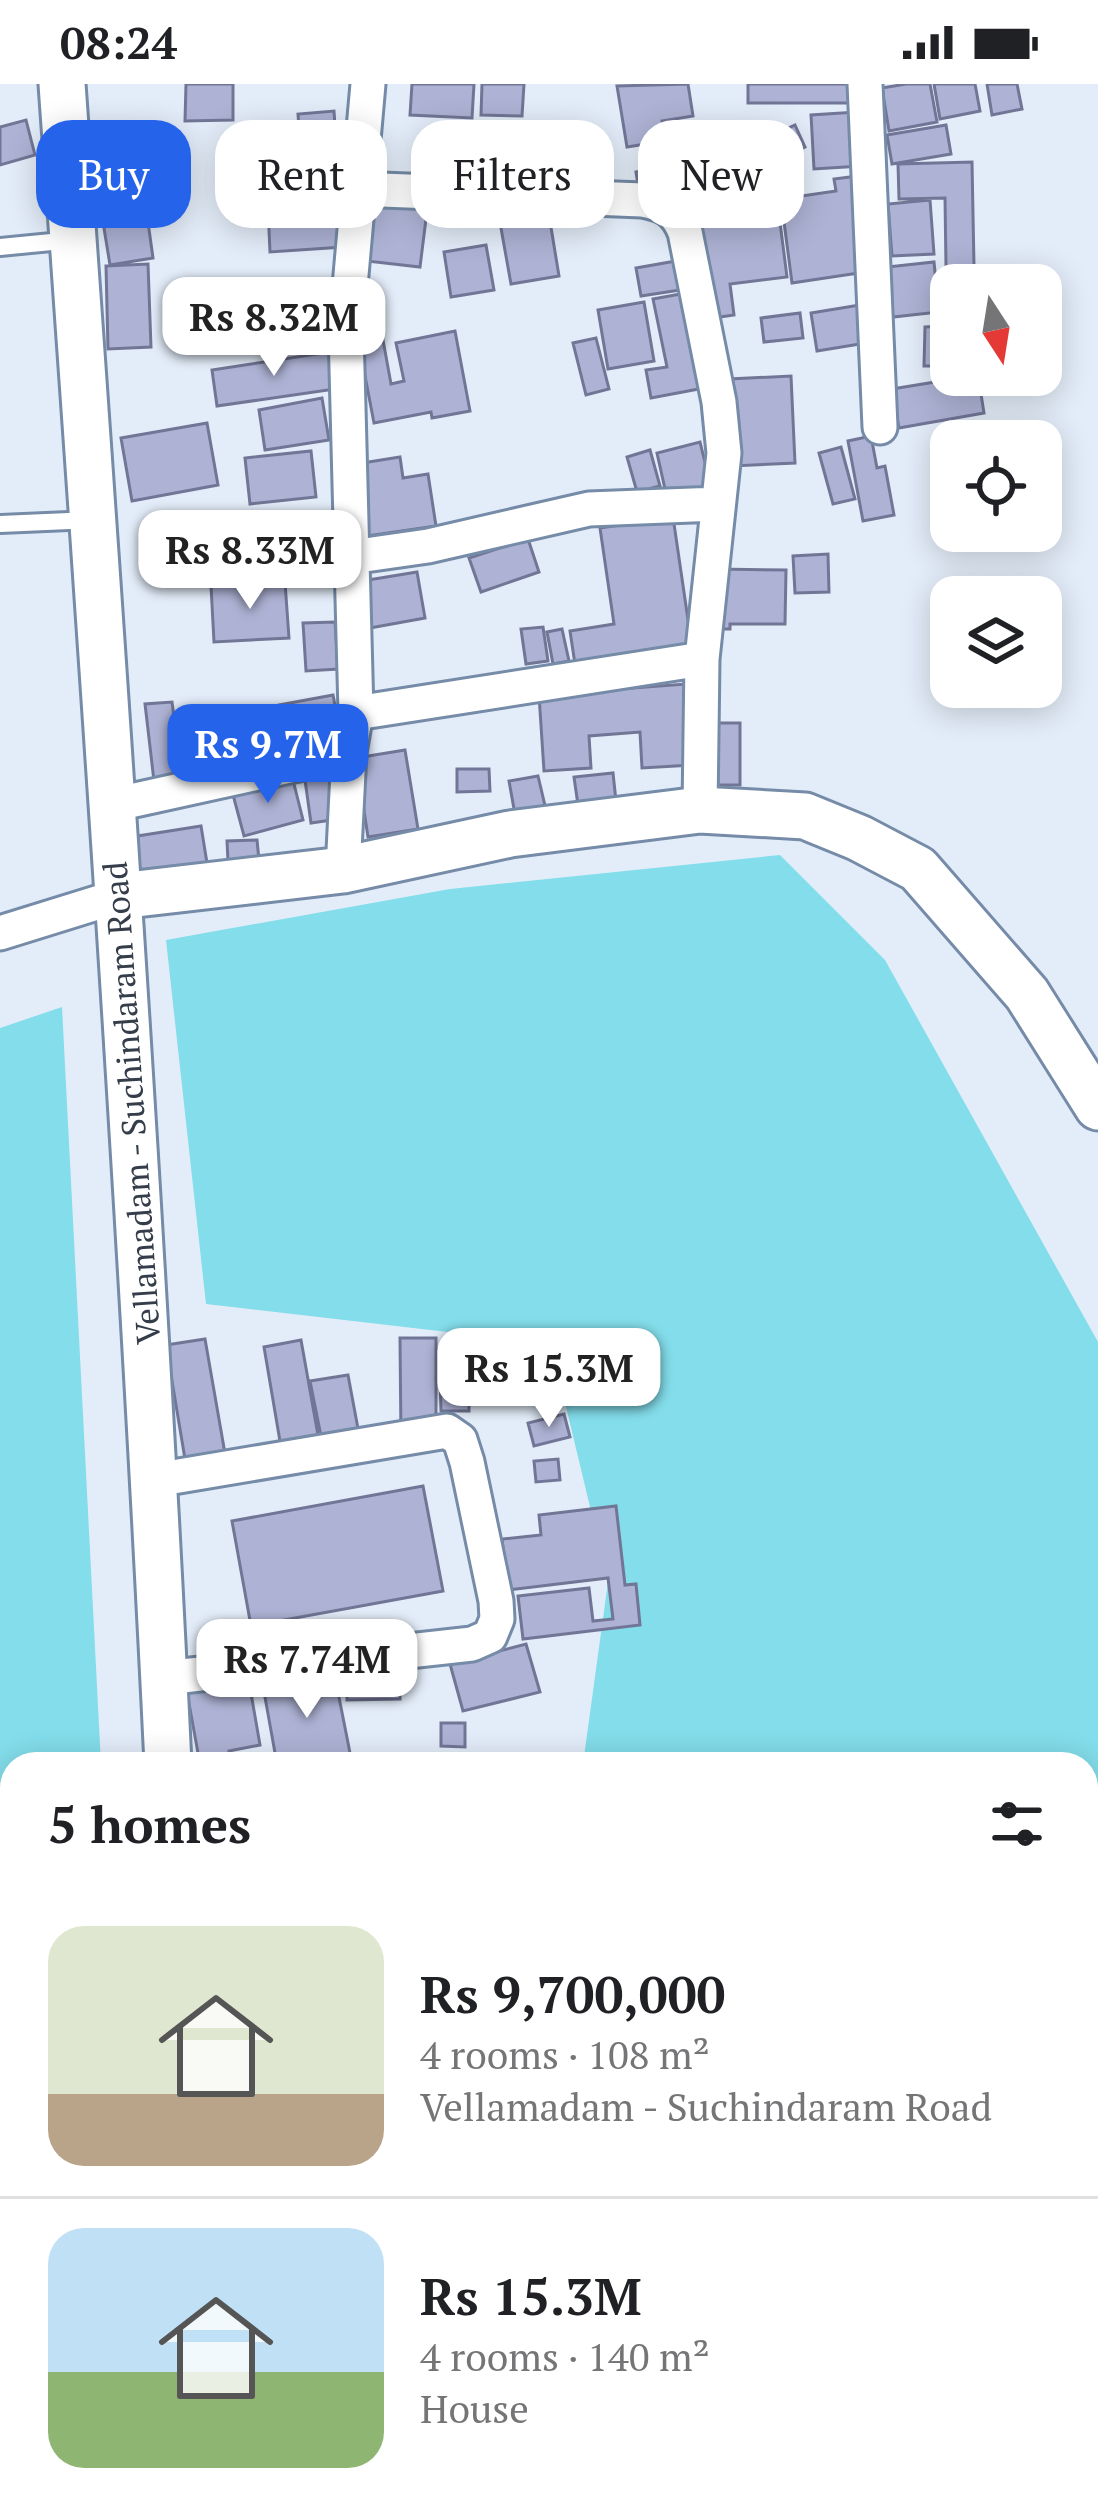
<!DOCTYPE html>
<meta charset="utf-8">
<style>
:root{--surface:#fff;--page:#f2f2f2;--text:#202124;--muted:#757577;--line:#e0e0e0;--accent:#2563eb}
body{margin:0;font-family:"PT Serif",serif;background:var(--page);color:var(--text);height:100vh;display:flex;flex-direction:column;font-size:45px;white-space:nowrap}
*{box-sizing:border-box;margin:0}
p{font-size:39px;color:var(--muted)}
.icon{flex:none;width:66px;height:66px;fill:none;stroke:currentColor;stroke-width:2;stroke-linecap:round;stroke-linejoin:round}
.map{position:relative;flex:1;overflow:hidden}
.drawer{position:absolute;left:0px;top:1668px;width:1098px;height:768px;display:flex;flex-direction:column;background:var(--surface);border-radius:36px 36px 0 0;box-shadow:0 6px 30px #0003}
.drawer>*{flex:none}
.top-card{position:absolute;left:36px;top:36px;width:1026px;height:108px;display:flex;gap:24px}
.needle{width:78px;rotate:168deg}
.fabs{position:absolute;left:930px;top:180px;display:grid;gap:24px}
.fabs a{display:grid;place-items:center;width:132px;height:132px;border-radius:24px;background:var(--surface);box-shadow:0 6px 30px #0003;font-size:60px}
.price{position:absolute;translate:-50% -102px;padding:0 27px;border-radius:24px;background:#fff;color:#222;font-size:39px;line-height:78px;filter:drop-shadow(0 3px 6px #0008)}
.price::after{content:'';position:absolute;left:50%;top:72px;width:36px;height:27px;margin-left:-18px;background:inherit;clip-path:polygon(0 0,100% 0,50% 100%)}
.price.active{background:var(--accent);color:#fff}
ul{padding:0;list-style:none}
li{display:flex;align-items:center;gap:36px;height:300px;padding:0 48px}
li+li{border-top:3px solid var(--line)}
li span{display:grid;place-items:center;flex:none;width:336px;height:240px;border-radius:36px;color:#555}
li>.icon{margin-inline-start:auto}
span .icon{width:144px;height:144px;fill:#fffc;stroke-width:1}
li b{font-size:51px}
h2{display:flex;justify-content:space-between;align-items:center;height:144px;padding:0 48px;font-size:51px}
.tag{padding:0 42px;border-radius:36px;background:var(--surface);box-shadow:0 6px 30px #0003;font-size:42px;line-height:108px}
.tag.active{background:var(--accent);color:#fff}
.status{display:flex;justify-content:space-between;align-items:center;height:84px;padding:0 60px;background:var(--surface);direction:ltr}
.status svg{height:33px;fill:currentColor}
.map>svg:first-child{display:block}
.water{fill:#83ddea}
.building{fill:#aeb3d5;stroke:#727696;stroke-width:3}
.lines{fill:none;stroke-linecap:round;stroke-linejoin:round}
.lane-casing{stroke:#758ba7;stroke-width:22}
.street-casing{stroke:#758ba7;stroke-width:39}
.secondary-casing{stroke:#758ba7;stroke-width:51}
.lane{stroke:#fff;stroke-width:16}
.street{stroke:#fff;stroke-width:33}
.secondary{stroke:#fff;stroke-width:45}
.labels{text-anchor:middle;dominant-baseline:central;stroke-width:9;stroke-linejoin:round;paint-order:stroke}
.street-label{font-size:33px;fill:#343d49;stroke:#fff}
</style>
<div class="status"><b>08:24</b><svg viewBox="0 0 49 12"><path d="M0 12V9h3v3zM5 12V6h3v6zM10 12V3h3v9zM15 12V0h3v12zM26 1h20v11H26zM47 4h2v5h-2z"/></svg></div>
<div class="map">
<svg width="1098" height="2436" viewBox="0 0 1098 2436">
<rect width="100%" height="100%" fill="#e3edf9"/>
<path class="water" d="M780 771 885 876 1098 1258V2436H745L738 2424H1086V1680H583L608 1498 551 1260 206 1220 166 856 450 805Z
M62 923 101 1680H12V1804L0 1809V944Z"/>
<path class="building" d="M186 0H233V36L185 37Z
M412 0H474L472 34 410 31Z
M482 0H524L522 32 481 31Z
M688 0 693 32 662 37 665 57 627 63 617 2Z
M748 0H852L853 19H748Z
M906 0H930L937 38 889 47 882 4Z
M934 0H975L980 27 940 35Z
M987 0H1017L1022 25 992 31Z
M334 27 343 163 270 168 268 124 304 122 298 30Z
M857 28 861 82 814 85 811 31Z
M26 36 35 71 0 81V43Z
M795 41 805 63 789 71 778 49Z
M946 41 951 70 892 80 887 51Z
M131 42 164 45 160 115 126 113Z
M972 78 974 182 946 183 945 114 899 115 898 80Z
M678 81 683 114 641 120 636 88Z
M858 92 872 187 792 199 781 115 836 107 834 95Z
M366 112 428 119 420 183 358 176Z
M930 116 934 170 892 172 888 120Z
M548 125 559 192 511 200 499 133Z
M147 131 153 174 110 181 103 138Z
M779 131 787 193 730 200 734 231 706 235 694 142Z
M486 161 494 206 451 213 444 168Z
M687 175 693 204 641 212 636 184Z
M934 178 939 228 893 233 887 183Z
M148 180 151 263 108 265 106 182Z
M945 194 1006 196V201H951V228L944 227Z
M686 209 704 304 651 314 646 286 667 283 653 215Z
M644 218 654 277 608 285 598 226Z
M866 220 872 258 817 267 811 229Z
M800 229 803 254 764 258 761 234Z
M945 242V282H924L925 243Z
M381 245 391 300 404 297 396 259 455 247 470 327 432 334 431 328 374 339 357 250Z
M596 254 609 305 586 311 573 259Z
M330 268 335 305 217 322 212 286Z
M978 291 984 329 899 344 892 305Z
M791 292 795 379 732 382 729 295Z
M322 314 329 356 265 366 259 326Z
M207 339 218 401 132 417 121 354Z
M871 352 877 384 885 382 894 431 863 437 848 357Z
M700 358 711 403 667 414 657 369Z
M841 363 855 415 833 420 819 369Z
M650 366 660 402 637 408 627 373Z
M311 367 316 413 250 420 245 374Z
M400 373 403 394 428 390 436 442 367 452 356 380Z
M673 433 692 563 575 580 570 547 614 540 600 444Z
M324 442 328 485 285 489 282 446Z
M258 444 264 465 211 479 205 457Z
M528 455 539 488 481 508 469 474Z
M828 470 829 508 795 509 793 472Z
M716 485 786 486 785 540H730V545H714Z
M417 488 425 534 370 544 362 497Z
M285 498 289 554 214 558 211 502Z
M335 538 338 585 306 587 303 539Z
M543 543 548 577 526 580 521 545Z
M562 545 569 577 553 580 547 548Z
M686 600 692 681 642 684 640 648 589 652 591 684 544 687 539 611Z
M333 611 341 652 286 661 279 621Z
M172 618 174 633 207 629 214 690 154 697 145 620Z
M267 630 275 661 231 672 223 641Z
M712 639H740V701H711Z
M405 666 418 745 368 753 356 674Z
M457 685H489L490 707 457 708Z
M613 689 616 717 578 721 574 693Z
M292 692 303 736 244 752 232 707Z
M332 692 339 735 311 739 305 696Z
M538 692 547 730 516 736 509 697Z
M201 742 207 779 137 791 131 753Z
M257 756 259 776 228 777 227 757Z
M400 1254H436V1356H401Z
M205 1255 227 1381 187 1387 166 1261Z
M301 1256 321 1368 283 1375 264 1263Z
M348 1291 359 1350 322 1357 310 1297Z
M440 1296H469V1327H441Z
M564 1330 570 1353 534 1362 528 1339Z
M558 1375 560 1396 536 1398 534 1377Z
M423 1402 443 1507 251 1542 232 1437Z
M616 1422 625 1501 636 1500 640 1541 523 1555 518 1512 589 1504 593 1537 613 1535 608 1494 508 1506 502 1455 541 1451 539 1431Z
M526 1560 540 1608 463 1627 450 1580Z
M400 1580V1615L347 1616V1581Z
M334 1588 351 1674 318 1680H277L263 1602Z
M248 1592 260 1661 229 1667 231 1680H200L186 1603Z
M441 1639H465V1663L441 1662Z
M6 1868H12V1909H5Z
M0 1974 12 1975V2011H0Z
M5 2333 12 2334V2389L0 2387Z
M248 2424H325L327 2436H195Z
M379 2424H410L409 2436H378Z
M421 2424H444L445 2436H422Z"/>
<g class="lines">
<g class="lane-casing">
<path id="lane" d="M0 163 72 156
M0 440 92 436"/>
</g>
<g class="street-casing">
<path id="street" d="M865 0 880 343
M356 105 642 116C665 120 676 126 685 148L719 318 724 369 702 575 700 726
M351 473 428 462 589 425 718 420
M356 629 702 575
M112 721 349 669
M343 786 349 669 356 629 346 247 368 0
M0 849 119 812
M155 1396 447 1347 460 1356 467 1378 496 1517 497 1535 490 1552 472 1560 164 1594
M555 2424 560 2436"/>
</g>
<g class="secondary-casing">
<path id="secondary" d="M62 0C102 560 141 1119 168 1680
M119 812 343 786 510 750 700 726 805 732 859 754 918 785 1027 910 1098 1023
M186 2424V2436"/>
</g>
<use href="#lane" class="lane"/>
<use href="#street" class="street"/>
<use href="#secondary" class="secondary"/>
</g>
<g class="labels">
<g class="street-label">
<text transform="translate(131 1019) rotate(-94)">Vellamadam - Suchindaram Road</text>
</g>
</g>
</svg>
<div class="fabs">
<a><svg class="needle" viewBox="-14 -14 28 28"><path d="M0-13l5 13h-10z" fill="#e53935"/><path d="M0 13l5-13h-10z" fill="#757577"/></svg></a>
<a><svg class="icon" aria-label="locate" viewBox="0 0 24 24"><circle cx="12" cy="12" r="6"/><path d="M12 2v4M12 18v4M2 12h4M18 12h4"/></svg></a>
<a><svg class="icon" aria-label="layers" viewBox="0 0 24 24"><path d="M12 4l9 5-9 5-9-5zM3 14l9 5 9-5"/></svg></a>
</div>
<b class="price" style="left:274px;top:295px">Rs 8.32M</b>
<b class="price" style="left:250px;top:528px">Rs 8.33M</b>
<b class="price active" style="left:268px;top:722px">Rs 9.7M</b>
<b class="price" style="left:549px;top:1346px">Rs 15.3M</b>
<b class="price" style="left:307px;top:1637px">Rs 7.74M</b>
<div class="top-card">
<a class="tag active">Buy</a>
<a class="tag">Rent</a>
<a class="tag">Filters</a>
<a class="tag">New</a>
</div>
<section class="drawer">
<h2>5 homes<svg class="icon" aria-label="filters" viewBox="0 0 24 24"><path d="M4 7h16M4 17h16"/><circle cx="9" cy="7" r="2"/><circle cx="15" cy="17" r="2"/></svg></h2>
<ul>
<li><span style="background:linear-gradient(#dfe7d0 70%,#b9a48a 0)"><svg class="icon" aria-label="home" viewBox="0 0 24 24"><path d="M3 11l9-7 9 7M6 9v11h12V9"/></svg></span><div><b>Rs 9,700,000</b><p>4 rooms · 108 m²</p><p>Vellamadam - Suchindaram Road</p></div></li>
<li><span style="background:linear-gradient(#bfe0f5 60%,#8fb573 0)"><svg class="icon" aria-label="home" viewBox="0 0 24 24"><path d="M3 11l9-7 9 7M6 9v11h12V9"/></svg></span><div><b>Rs 15.3M</b><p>4 rooms · 140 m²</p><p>House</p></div></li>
</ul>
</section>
</div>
